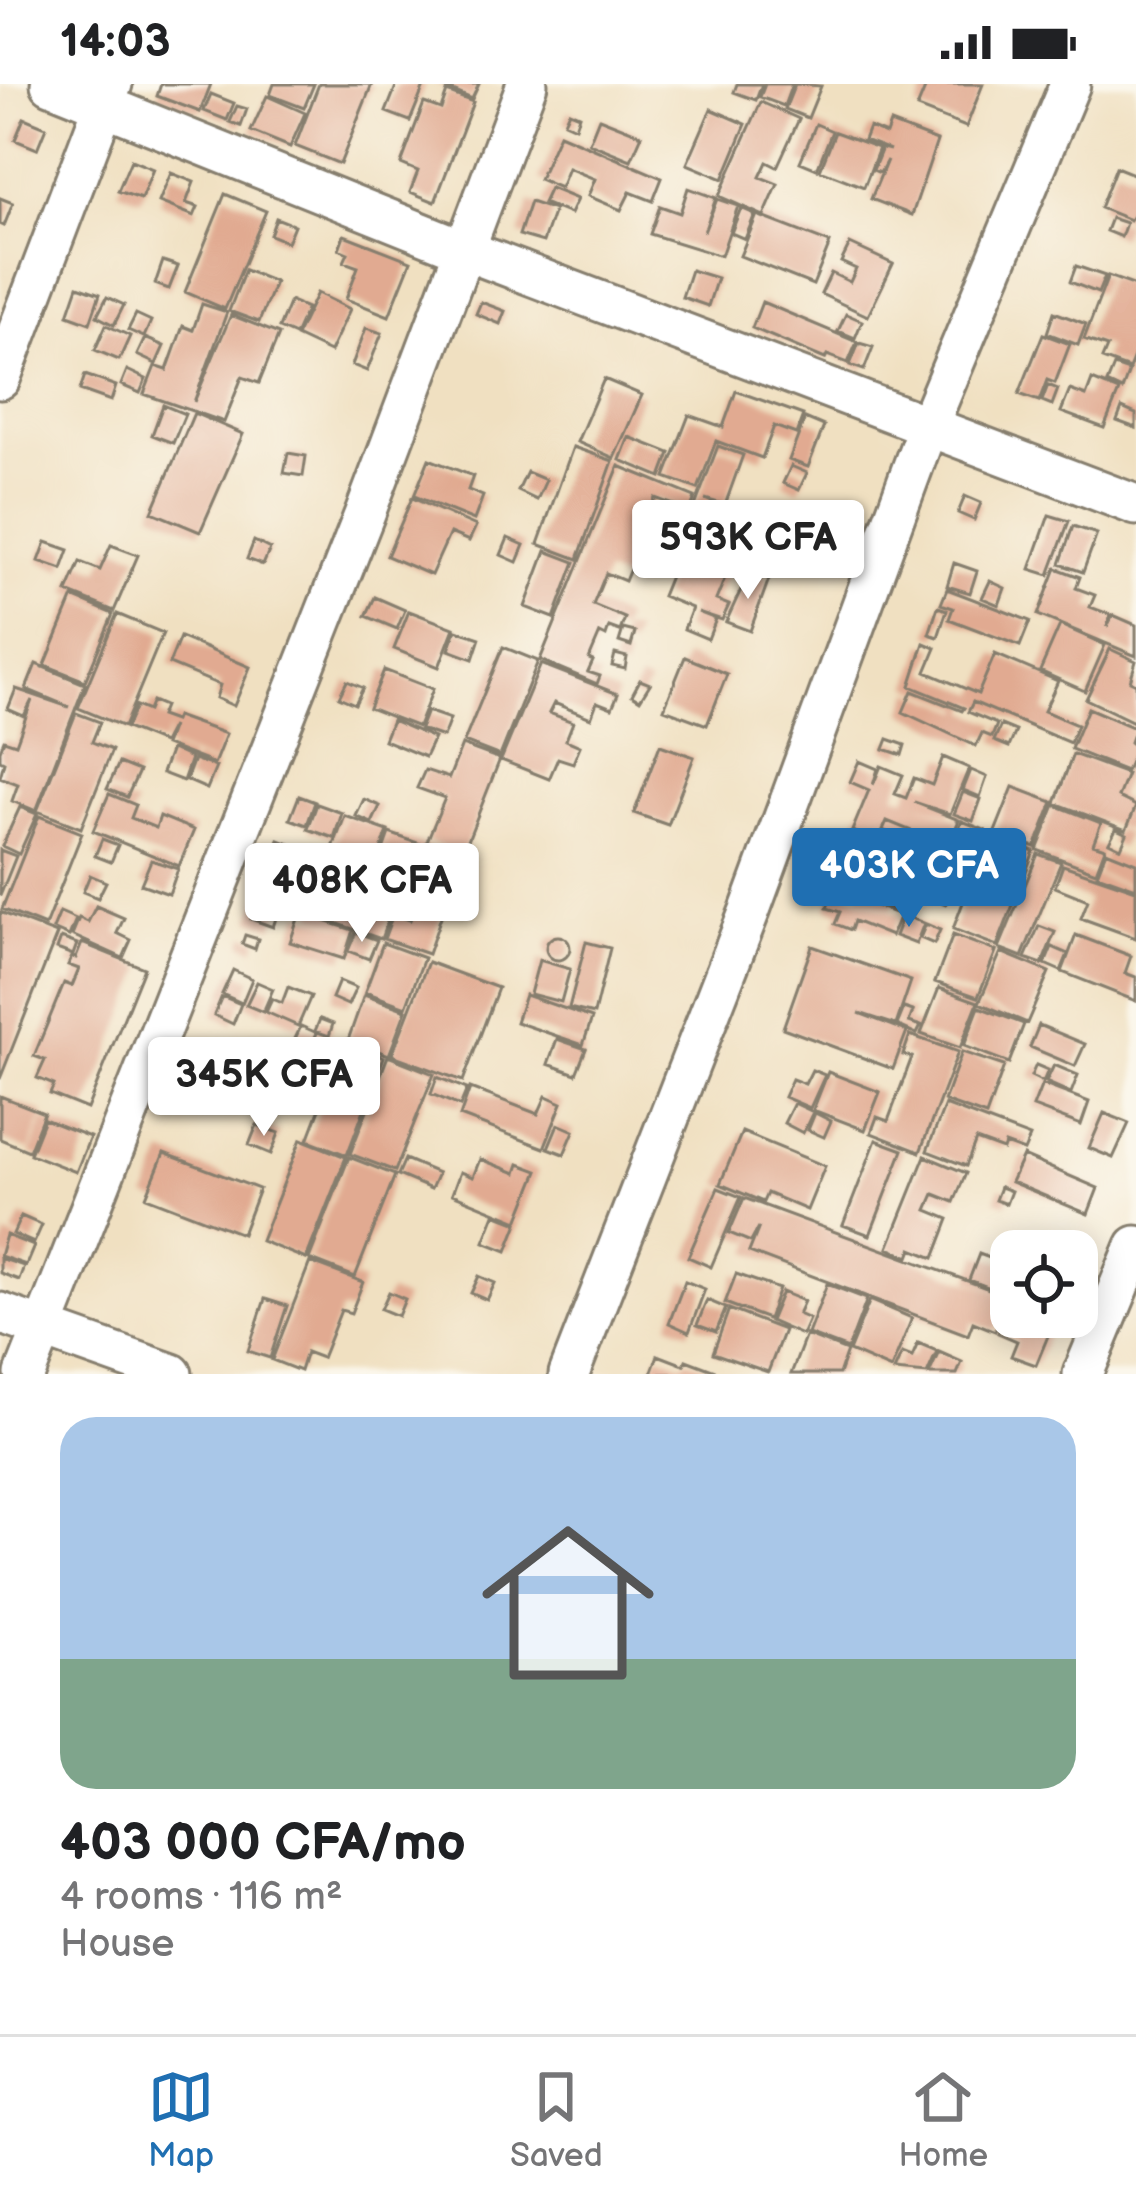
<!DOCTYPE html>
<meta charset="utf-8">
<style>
:root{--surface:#fff;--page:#f6f6f6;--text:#202124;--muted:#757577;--line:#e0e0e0;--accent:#1f6fb2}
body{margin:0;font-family:"Balsamiq Sans",sans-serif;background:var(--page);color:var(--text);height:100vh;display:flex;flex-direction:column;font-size:45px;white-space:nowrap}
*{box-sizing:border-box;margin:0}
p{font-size:39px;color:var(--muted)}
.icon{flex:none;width:66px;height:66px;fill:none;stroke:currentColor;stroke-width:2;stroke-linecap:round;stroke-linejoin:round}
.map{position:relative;height:1290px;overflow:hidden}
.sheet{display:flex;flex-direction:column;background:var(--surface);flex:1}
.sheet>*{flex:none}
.buttons{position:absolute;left:990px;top:1146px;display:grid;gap:24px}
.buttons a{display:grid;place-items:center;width:108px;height:108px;border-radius:24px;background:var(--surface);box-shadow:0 6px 30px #0003;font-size:60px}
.price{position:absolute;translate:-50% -102px;padding:0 27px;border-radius:12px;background:#fff;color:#222;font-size:39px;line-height:78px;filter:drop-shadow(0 3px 6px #0008)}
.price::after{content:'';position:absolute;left:50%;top:72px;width:36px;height:27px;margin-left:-18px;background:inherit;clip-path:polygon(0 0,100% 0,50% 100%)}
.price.current{background:var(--accent);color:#fff}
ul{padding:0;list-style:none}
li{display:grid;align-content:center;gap:24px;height:636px;padding:0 60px}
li+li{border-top:3px solid var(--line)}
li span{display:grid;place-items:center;height:372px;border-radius:36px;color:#555}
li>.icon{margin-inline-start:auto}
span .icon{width:216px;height:216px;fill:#fffc;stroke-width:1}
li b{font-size:51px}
.status{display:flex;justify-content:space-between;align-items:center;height:84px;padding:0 60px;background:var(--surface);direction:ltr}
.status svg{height:33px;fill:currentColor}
.menu{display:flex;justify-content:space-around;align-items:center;height:168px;border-top:3px solid var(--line);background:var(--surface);font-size:33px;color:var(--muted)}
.menu a{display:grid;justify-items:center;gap:6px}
.menu .current{color:var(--accent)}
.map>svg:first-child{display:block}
.building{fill:#e1aa91}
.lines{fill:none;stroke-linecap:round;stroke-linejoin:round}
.minor-casing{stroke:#867e6e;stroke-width:45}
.minor{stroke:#fff;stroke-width:39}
</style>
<div class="status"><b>14:03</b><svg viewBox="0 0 49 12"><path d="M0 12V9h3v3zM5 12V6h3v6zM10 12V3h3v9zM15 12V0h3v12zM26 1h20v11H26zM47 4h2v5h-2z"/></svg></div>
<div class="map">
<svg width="1136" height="1290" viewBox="0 0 1136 1290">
<rect width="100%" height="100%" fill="#fbf7ec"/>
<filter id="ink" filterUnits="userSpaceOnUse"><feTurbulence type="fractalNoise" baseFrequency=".00833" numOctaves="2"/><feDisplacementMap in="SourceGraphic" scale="24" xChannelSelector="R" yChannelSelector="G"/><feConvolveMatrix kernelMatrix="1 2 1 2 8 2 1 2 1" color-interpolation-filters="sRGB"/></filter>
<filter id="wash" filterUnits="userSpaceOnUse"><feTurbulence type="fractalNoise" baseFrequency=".004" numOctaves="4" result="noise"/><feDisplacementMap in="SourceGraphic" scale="48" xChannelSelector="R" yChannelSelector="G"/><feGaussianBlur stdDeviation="2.7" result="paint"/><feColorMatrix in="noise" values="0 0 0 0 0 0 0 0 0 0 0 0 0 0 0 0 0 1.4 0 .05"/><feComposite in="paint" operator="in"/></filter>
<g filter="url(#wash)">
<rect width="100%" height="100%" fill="#f0e0c1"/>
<g id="blocks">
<path class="building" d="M161 0H211L200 28 157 12Z
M274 0H314L304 24 270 11Z
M319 0H372L340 80 295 62Z
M397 0H425L410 37 386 28Z
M436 0H479L472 15Z
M737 0H762L756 16 734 8Z
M765 0H792L784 22 760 13Z
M795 0 821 2 808 34 785 25Z
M927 0H983L966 43 917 24Z
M447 8 473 18 435 118 410 108 418 87 401 80 424 19 441 25Z
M211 10 234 19 227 36 204 27Z
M267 12 305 29 290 63 251 47Z
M761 18 799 35 777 83 767 78 760 93 778 100 764 132 719 112Z
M237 22 247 25 241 42 230 38Z
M711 25 746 40 723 95 687 80Z
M569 27 579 31 575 43 564 38Z
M24 34 46 43 37 65 15 56Z
M599 34 642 51 631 76 589 59Z
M890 39 937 57 912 131 871 115 887 76 880 89 873 86 882 64 890 66 864 56 869 43 886 50Z
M816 40 832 47 817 85 800 78Z
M835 48 879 64 864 103 820 86Z
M559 50 662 94 653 117 630 108 621 126 588 112 595 95 568 84 560 104 539 95Z
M131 76 153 85 141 115 118 107Z
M1116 83 1136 91V127L1130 136 1100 124Z
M171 89 194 98 186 119 198 123 194 132 159 118Z
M550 104 577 115 570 130 543 119Z
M688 104 716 114 704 148 717 115 738 122 721 172 650 150 660 122 680 129Z
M225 110 266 127 225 225 185 208Z
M0 114 13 119 4 142 0 140Z
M530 118 554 126 543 158 519 151Z
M741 124 755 130 745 155 731 149Z
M757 131 830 159 813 201 740 172Z
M276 134 294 141 287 158 270 151Z
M1111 134 1126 139 1121 153 1106 147Z
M344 151 411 177 389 232 346 215 358 183 344 178 348 169 339 165Z
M850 160 893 180 868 232 821 210 831 189 850 198 856 185 841 178Z
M163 177 178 182 169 205 155 200Z
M1076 182 1105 192 1098 209 1070 198Z
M245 186 275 198 259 238 229 227Z
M691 186 717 194 708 222 682 213Z
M1108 192 1136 202V268L1129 285 1102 275 1107 263 1084 255Z
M78 202 100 210 90 239 68 231Z
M317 209 350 225 330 268 296 252Z
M107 213 124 221 114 241 97 232Z
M290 217 307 224 295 251 279 244Z
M481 218 505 227 500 240 476 230Z
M762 218 857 258 848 279 827 271 825 275 752 244Z
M202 220 227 228 194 318 231 231 279 250 259 299 242 293 224 338 144 310 155 282 167 286 183 242 193 246Z
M1054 228 1086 240 1078 261 1047 249Z
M136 230 151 237 144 253 128 246Z
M846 230 862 237 855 254 838 247Z
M106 241 130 252 119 276 95 266Z
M366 244 382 249 367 287 352 281Z
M1043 250 1070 260 1055 299 1047 296 1039 317 1019 310Z
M145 254 164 262 156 280 137 271Z
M859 259 873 263 864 286 850 281Z
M1114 282 1129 287 1122 306 1107 299Z
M127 286 146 295 140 309 121 301Z
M85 291 116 302 111 317 80 306Z
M604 295 642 311 614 374 577 358Z
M1092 296 1119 307 1104 344 1061 328 1070 306 1086 312Z
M1048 301 1058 305 1052 321 1042 317Z
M736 307 803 331 796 350 774 342 762 374 716 357 698 405 665 393 689 331 723 343Z
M163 321 185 330 173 359 152 351Z
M1122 324 1136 330V344L1117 337Z
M194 329 243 350 200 448 152 428Z
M805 334 824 342 808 383 789 376Z
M629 353 670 369 661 393 620 376Z
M718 362 743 371 725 421 705 415 724 423 714 448 689 438Z
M573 363 613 377 578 475 538 460Z
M288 369 306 372 303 392 284 389Z
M429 375 473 392 468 406 483 412 474 436 414 412Z
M619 382 695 413 690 427 655 414 639 452 659 460 651 479 635 473 625 497 606 489 593 521 625 534 620 547 609 543 606 552 600 549 589 575 593 577 588 588 600 592 597 600 540 576Z
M791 382 807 389 799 406 783 399Z
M527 388 546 396 537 416 518 407Z
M965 412 981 419 974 436 958 429Z
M412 414 476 442 469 457 450 449 431 491 387 472Z
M1049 431 1069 437 1049 491 1030 485Z
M765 438 783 446 770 473 753 466Z
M1073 442 1097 450 1083 488 1060 480Z
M508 454 524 461 517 478 501 471Z
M254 457 270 465 263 481 247 475Z
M46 458 69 466 62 485 39 477Z
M683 460 731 479 716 516 729 521 722 536 698 528 716 535 708 555 684 545 692 524 662 512Z
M111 461 138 471 114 527 67 508 80 478 100 486Z
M546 467 575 478 554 534 525 523Z
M954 479 977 487 970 509 947 502Z
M1056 484 1080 493 1076 504 1095 511 1090 523 1111 531 1107 543 1113 531 1136 541V572L1038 531Z
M749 488 769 495 750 547 726 538Z
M990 497 1005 504 999 521 982 514Z
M947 505 1030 537 1020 562 949 535 953 524 941 520Z
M73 513 113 530 85 597 45 581Z
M375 513 405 526 397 545 366 532Z
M938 523 947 526 938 553 929 550Z
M409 527 454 544 439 583 394 565Z
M117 530 163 549 124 643 78 624Z
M1060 541 1105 561 1085 607 1040 587Z
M623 545 635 548 631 562 619 558Z
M456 546 480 554 473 575 449 566Z
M180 553 250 583 234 622 216 614 220 601 169 580Z
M924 559 936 564 926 588 978 610 995 570 1058 597 1044 627 1077 641 1070 659 973 618 968 628 997 640 992 653 982 649 976 662 903 628 912 607 962 627 964 624 910 602Z
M503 563 538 577 500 672 464 658Z
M1110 565 1136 577 1130 597 1136 600V639L1086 615Z
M615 570 627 573 625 585 612 582Z
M685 573 727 590 707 641 664 625Z
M36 580 85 600 36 727 12 717 18 700 0 693 4 678 0 676V666L4 656 16 660 32 616 24 632 8 625 16 605 69 623 26 605Z
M541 580 618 610 612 624 597 618 591 634 554 619 549 629 573 638 566 656 580 662 573 679 558 674 549 695 501 676Z
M384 586 433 605 418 643 369 624Z
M640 596 650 600 640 616 632 611Z
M347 597 363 604 355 620 339 613Z
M152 617 164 622 160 632 174 637 176 632 226 650 214 680 165 661 172 642 163 659 126 644 136 622 148 627Z
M1088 624 1135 644 1130 658 1136 663 1126 687 1071 665Z
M427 627 450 635 443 653 420 645Z
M76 629 100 638 92 658 112 666 81 744 37 727Z
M392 636 434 654 425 673 384 656Z
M1001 641 1016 647 1009 663 994 657Z
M888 655 905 661 902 671 884 665Z
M462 661 500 675 462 771 427 757 445 714 417 704 425 686 449 694Z
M660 661 694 673 668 741 634 729Z
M171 665 191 674 183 697 162 689Z
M1073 670 1127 690 1118 713 1136 722 1126 746 1055 719Z
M943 673 969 684 950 730 914 718 959 736 948 762 887 737 883 746 896 752 892 763 852 747 869 706 850 698 859 677 878 685 873 701 881 682 903 691 895 710 906 714 914 694 932 701Z
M194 675 216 683 207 705 186 696Z
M119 679 139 687 127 713 107 705Z
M971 686 987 693 980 713 963 706Z
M1013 703 1053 718 1035 763 995 748Z
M963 708 981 715 973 737 954 730Z
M109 710 136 721 131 734 156 744 160 732 194 746 179 782 93 747Z
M299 712 315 718 307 741 290 735Z
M364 715 380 722 372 739 356 732Z
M317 720 342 729 334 754 308 745Z
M1055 721 1101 739 1093 760 1105 764 1096 788 1037 766Z
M20 723 37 730 19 770 2 762Z
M39 732 82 749 45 842 2 825Z
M345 732 388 747 374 784 331 769Z
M962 737 985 746 975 774 951 764Z
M1116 745 1127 750 1121 764 1109 758Z
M389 749 463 775 446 822 400 806 410 778 391 771 387 780 379 777Z
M989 750 1034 767 997 862 953 845Z
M102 755 118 761 111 778 95 772Z
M279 756 295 762 292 769 301 773 292 798 266 788Z
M871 759 908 774 899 798 861 783Z
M922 759 950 771 943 787 915 776Z
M0 766 16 772 0 812Z
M1106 767 1136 779V804L1097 790Z
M1038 770 1061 778 1022 873 999 864Z
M951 773 962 777 955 793 944 788Z
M151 776 178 785 169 810 141 800Z
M910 776 957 797 946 820 900 801Z
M841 780 864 789 856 810 833 800Z
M1063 781 1136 806V854L1081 834 1088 816 1055 803Z
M90 791 106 798 98 814 83 808Z
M334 791 396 813 381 855 313 831 320 810 326 811Z
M867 792 886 800 882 809 896 814 892 825 858 812Z
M834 805 900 831 891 852 854 837 851 846 835 840 840 828 827 824Z
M259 812 281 820 273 843 251 835Z
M418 815 444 824 428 870 384 855 393 830 410 836Z
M96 822 124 834 117 849 131 856 123 874 72 851 79 834 88 838Z
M0 828 57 850 0 995Z
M60 828 76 835 69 852 53 845Z
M300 829 353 846 344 875 290 858Z
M903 831 924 839 916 860 895 852Z
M926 840 940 846 934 860 920 854Z
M1039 842 1055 848 1042 880 1025 874Z
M356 848 377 856 369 875 348 867Z
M245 851 258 855 255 865 242 860Z
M953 851 996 867 978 913 935 898Z
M1076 851 1131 872 1125 889 1136 893V917L1062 888Z
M546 864a12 12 0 1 1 24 0a12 12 0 1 1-24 0Z
M61 854 77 860 73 871 57 865Z
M586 858 610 864 594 930 569 924Z
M82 859 144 884 87 1025 50 1010 54 1001 37 994 45 976 34 972 64 899 72 902 79 885 68 881 72 873 76 874Z
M383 859 424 874 406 923 365 908Z
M812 862 911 897 896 941 859 929 907 947 893 985 783 944Z
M1052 863 1068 870 1061 887 1045 880Z
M1001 868 1049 888 1027 939 979 919Z
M539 876 570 885 561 918 530 910Z
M428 878 498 904 463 997 392 971Z
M233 886 252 895 242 919 222 910Z
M339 897 356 904 348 921 332 914Z
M257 898 273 905 263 928 246 921Z
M288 903 311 912 298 942 266 928 272 915 282 919Z
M939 904 978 918 960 964 921 950Z
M364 911 406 926 389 971 348 956Z
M525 911 592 934 583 961 516 938Z
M222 912 241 920 233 940 214 931Z
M979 923 1024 940 1009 979 964 962Z
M904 924 913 927 909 938 921 942 917 950 897 941Z
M320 935 333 940 329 952 315 947Z
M1039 941 1085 960 1075 982 1030 963Z
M301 942 317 949 309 966 293 959Z
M910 951 958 968 920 1068 871 1049 877 1033 888 1037 912 973 903 971Z
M557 955 586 965 576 990 548 980Z
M345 959 384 973 347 1071 308 1056Z
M962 968 1004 982 986 1032 944 1017Z
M388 972 434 990 395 1087 350 1070Z
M1036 981 1048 986 1043 998 1031 992Z
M1054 981 1078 991 1071 1009 1046 998Z
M812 986 825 991 810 1024 784 1013 792 995 805 1000Z
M828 988 880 1008 865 1046 813 1026Z
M437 993 467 1005 460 1022 431 1010Z
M1042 1000 1089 1018 1081 1041 1033 1023Z
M470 1004 538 1030 546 1012 562 1019 544 1064 460 1032Z
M0 1012 44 1029 29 1067 0 1055Z
M794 1019 813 1028 803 1049 784 1039Z
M945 1021 1030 1053 1024 1067 1005 1060 1003 1066 976 1056 966 1082 927 1067Z
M815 1029 831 1037 824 1053 808 1046Z
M1104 1029 1129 1039 1113 1074 1089 1064Z
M44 1035 90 1053 76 1088 30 1070Z
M558 1040 574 1047 564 1070 548 1064Z
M257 1041 279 1049 271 1070 249 1061Z
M742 1048 825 1082 807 1126 767 1109 763 1118 720 1100Z
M301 1055 346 1073 306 1175 261 1157Z
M876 1056 903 1066 870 1151 843 1141Z
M164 1069 259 1105 242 1150 146 1113Z
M925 1072 966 1089 954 1118 934 1110 927 1126 949 1135 934 1174 912 1165 909 1173 888 1164Z
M1023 1072 1098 1104 1088 1130 1011 1098Z
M349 1073 395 1091 355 1193 309 1175Z
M405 1075 438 1089 431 1105 398 1091Z
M480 1075 516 1089 519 1080 538 1087 518 1137 452 1110 460 1088 473 1093Z
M1000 1103 1011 1107 1006 1120 995 1116Z
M718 1104 741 1113 711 1183 688 1173Z
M744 1114 1008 1212 995 1247 973 1238 968 1251 749 1168 759 1143 751 1158 729 1149Z
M495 1130 518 1139 507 1167 484 1158Z
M21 1132 42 1141 34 1159 13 1150Z
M6 1151 34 1162 26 1181 0 1172Z
M979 1170 1011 1182 1001 1208 969 1196Z
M0 1174 24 1182 19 1196 0 1189Z
M310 1178 363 1198 351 1229 341 1226 322 1274 306 1268 300 1287 272 1276Z
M736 1190 779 1205 768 1235 725 1219Z
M479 1192 495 1199 487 1216 471 1209Z
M685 1197 705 1205 689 1248 669 1239Z
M827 1200 867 1215 848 1265 808 1250Z
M389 1208 405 1215 398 1232 381 1225Z
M782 1208 804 1217 798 1230 809 1235 802 1251 770 1237Z
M265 1215 287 1222 270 1274 248 1267Z
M707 1216 726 1224 716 1248 697 1241Z
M870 1216 912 1234 891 1285 849 1267Z
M1011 1216V1233L1055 1235 1036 1281 1011 1272 1017 1257 998 1249Z
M729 1225 784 1246 768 1288 713 1269Z
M806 1251 847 1267 839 1290H791Z
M918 1259 937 1267 927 1290 894 1287 902 1269 912 1273Z
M939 1268 962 1278 957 1290H929Z
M658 1271 684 1281 686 1276 723 1290H651Z"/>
</g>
</g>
<g filter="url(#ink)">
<use href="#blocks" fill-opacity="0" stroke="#867e6e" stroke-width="3"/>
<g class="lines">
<g class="minor-casing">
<path id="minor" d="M51 0 462 165 1136 421
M0 295 112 0
M0 1229 172 1290
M25 1290 365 429 527 0
M569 1290 750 826 929 339 1070 0
M1083 1290 1136 1162"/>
</g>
<use href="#minor" class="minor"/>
</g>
</g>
</svg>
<div class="buttons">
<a><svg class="icon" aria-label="locate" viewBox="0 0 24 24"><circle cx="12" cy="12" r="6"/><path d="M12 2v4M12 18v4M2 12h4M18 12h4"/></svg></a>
</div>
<b class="price" style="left:748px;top:518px">593K CFA</b>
<b class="price current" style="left:909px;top:846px">403K CFA</b>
<b class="price" style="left:362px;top:861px">408K CFA</b>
<b class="price" style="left:264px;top:1055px">345K CFA</b>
</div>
<section class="sheet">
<ul>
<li><span style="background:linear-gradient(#a9c7e8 65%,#7fa58c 0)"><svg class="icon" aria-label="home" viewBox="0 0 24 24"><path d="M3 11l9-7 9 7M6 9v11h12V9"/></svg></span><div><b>403 000 CFA/mo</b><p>4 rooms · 116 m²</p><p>House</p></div></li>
</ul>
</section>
<nav class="menu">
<a class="current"><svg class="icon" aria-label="map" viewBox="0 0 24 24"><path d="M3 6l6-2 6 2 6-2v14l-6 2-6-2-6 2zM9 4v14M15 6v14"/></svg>Map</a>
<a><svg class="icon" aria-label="saved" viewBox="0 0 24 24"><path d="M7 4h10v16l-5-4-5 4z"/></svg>Saved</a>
<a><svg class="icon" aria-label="home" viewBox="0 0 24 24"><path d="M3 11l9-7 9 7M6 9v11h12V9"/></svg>Home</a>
</nav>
